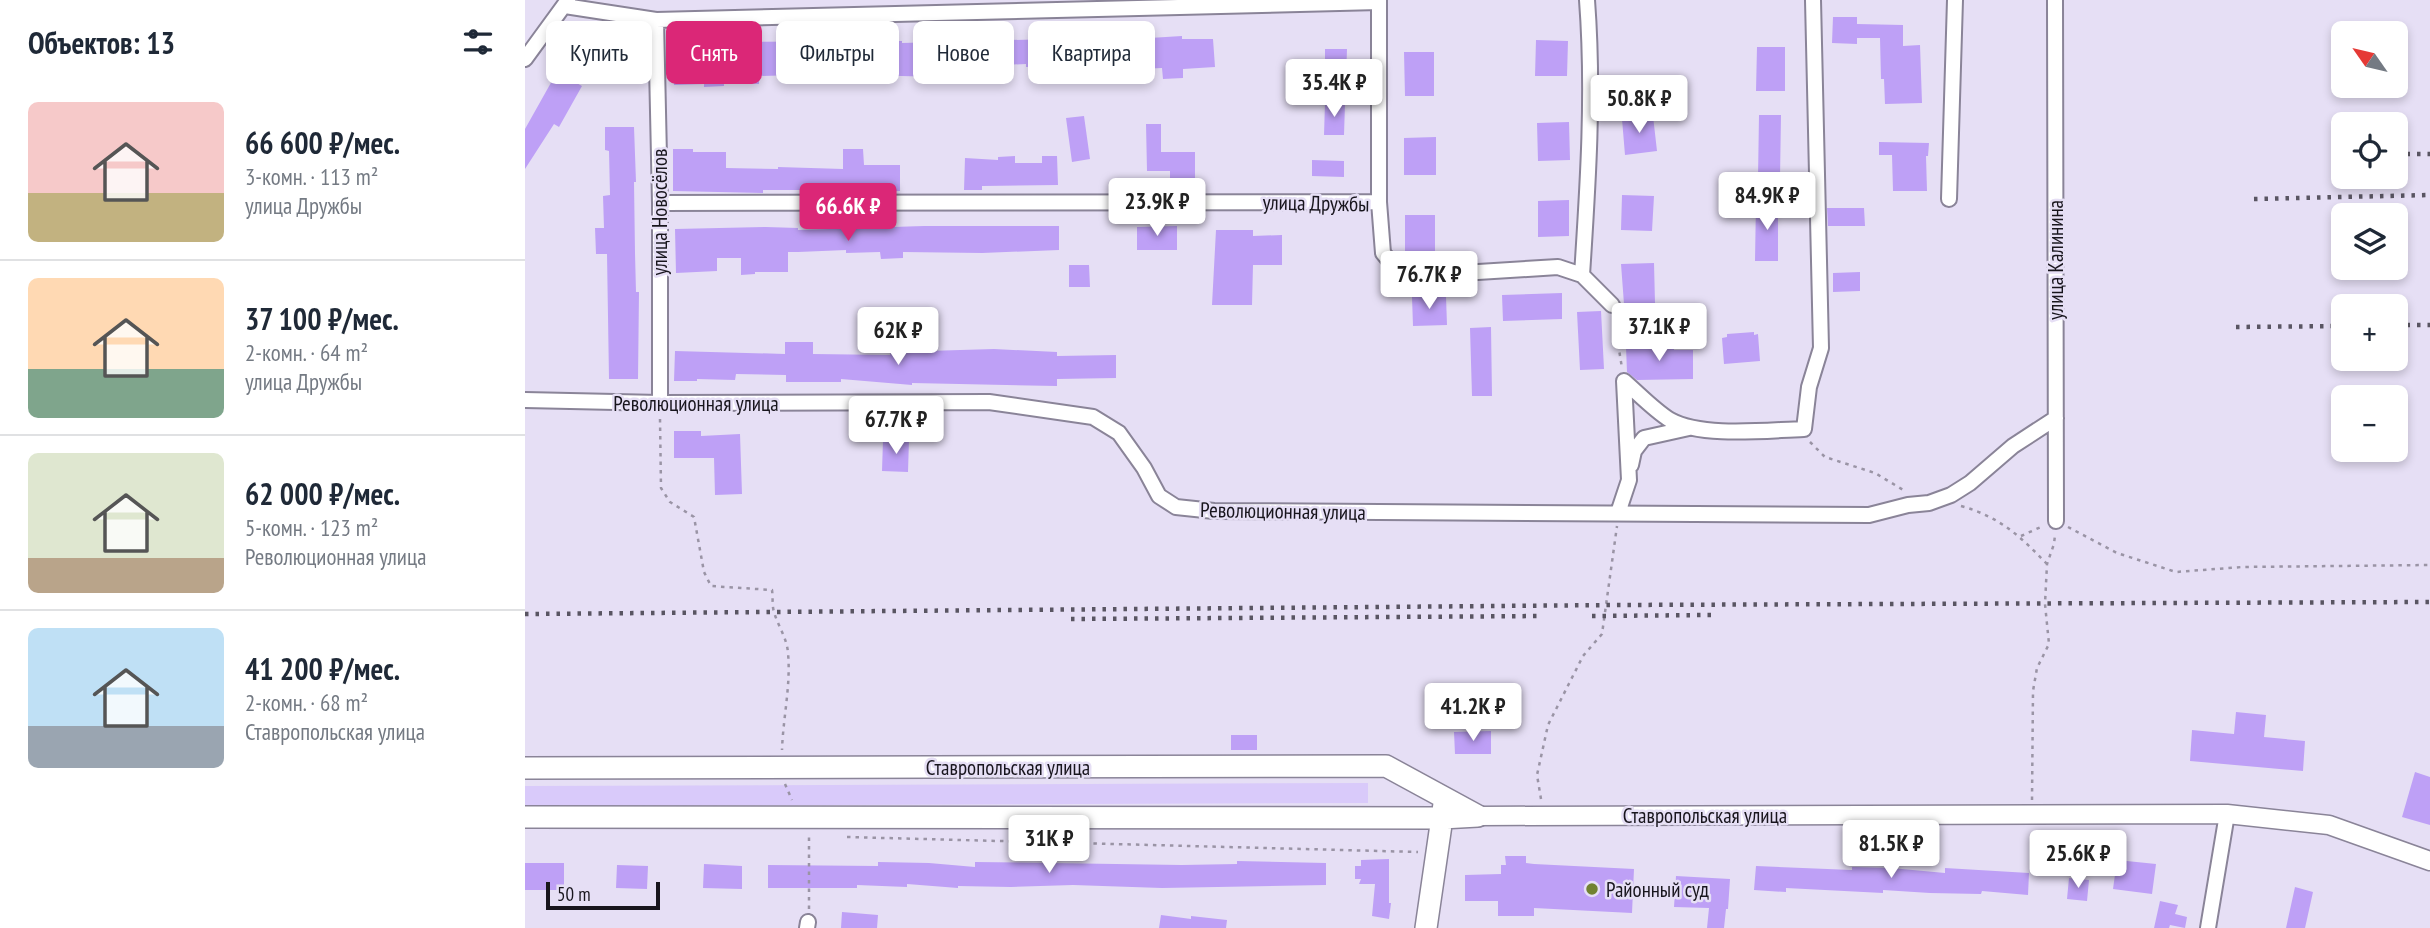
<!DOCTYPE html>
<html lang="ru">
<meta charset="utf-8">
<style>
:root{--surface:#fff;--page:#f2f2f3;--text:#1f2937;--muted:#747a83;--line:#e0e1e3;--accent:#db2777}
body{margin:0;font-family:"PT Sans Narrow",sans-serif;background:var(--page);color:var(--text);height:100vh;display:flex;flex-direction:column;font-size:26px;white-space:nowrap}
*{box-sizing:border-box;margin:0}
p{font-size:23px;color:var(--muted)}
.icon{flex:none;width:38px;height:38px;fill:none;stroke:currentColor;stroke-width:2;stroke-linecap:round;stroke-linejoin:round}
.map{position:relative;flex:1;overflow:hidden}
.side{display:flex;flex-direction:column;background:var(--surface);width:525px}
.side>*{flex:none}
.hud{position:absolute;left:21px;top:21px;width:665px;height:63px;display:flex;gap:14px}
.needle{width:46px;rotate:304deg}
.tools{position:absolute;left:1806px;top:21px;display:grid;gap:14px}
.tools a{display:grid;place-items:center;width:77px;height:77px;border-radius:10px;background:var(--surface);box-shadow:0 4px 10px #0003;font-size:35px}
.scale{position:absolute;left:21px;bottom:18px;width:114px;box-sizing:border-box;padding-left:7px;border:4px solid #18151d;border-top:0;font-size:19px;line-height:24px;white-space:nowrap;color:#18151d;-webkit-text-stroke:5px #e6dff5;paint-order:stroke}
.price{position:absolute;translate:-50% -60px;padding:0 16px;border-radius:7px;background:#fff;color:#222;font-size:23px;line-height:46px;filter:drop-shadow(0 2px 4px #0008)}
.price::after{content:'';position:absolute;left:50%;top:42px;width:21px;height:16px;margin-left:-10px;background:inherit;clip-path:polygon(0 0,100% 0,50% 100%)}
.price.selected{background:var(--accent);color:#fff}
ul{padding:0;list-style:none}
li{display:flex;align-items:center;gap:21px;height:175px;padding:0 28px}
li+li{border-top:2px solid var(--line)}
li span{display:grid;place-items:center;flex:none;width:196px;height:140px;border-radius:10px;color:#555}
li>.icon{margin-inline-start:auto}
span .icon{width:84px;height:84px;fill:#fffc;stroke-width:1}
li b{font-size:30px}
h2{display:flex;justify-content:space-between;align-items:center;height:84px;padding:0 28px;font-size:30px}
.pill{padding:0 24px;border-radius:10px;background:var(--surface);box-shadow:0 4px 10px #0003;font-size:24px;line-height:63px}
.pill.selected{background:var(--accent);color:#fff}
main{display:flex;flex:1;min-height:0}
.map>svg:first-child{display:block}
.green{fill:#d9cafa}
.building{fill:#bea0f6}
.lines{fill:none;stroke-linecap:round;stroke-linejoin:round}
.minor-casing{stroke:#8a8498;stroke-width:18}
.tertiary-casing{stroke:#8a8498;stroke-width:21}
.secondary-casing{stroke:#8a8498;stroke-width:24}
.path{stroke:#9a94a5;stroke-width:2.5;stroke-dasharray:3.5 5;stroke-linecap:butt}
.minor{stroke:#fff;stroke-width:14}
.tertiary{stroke:#fff;stroke-width:18}
.secondary{stroke:#fff;stroke-width:21}
.rail{stroke:#595562;stroke-width:4.5;stroke-dasharray:3.5 7;stroke-linecap:butt}
.poi-dot{fill:#718231;stroke:#e6dff5;stroke-width:2.5}
.labels{text-anchor:middle;dominant-baseline:central;stroke-width:5;stroke-linejoin:round;paint-order:stroke}
.street-label{font-size:21px;fill:#18151d;stroke:#e6dff5}
.poi-label{font-size:21px;fill:#18151d;stroke:#e6dff5;text-anchor:start}
</style>
<main>
<section class="side">
<h2>Объектов: 13<svg class="icon" aria-label="filters" viewBox="0 0 24 24"><path d="M4 7h16M4 17h16"/><circle cx="9" cy="7" r="2"/><circle cx="15" cy="17" r="2"/></svg></h2>
<ul>
<li><span style="background:linear-gradient(#f6c9c9 65%,#c2b280 0)"><svg class="icon" aria-label="home" viewBox="0 0 24 24"><path d="M3 11l9-7 9 7M6 9v11h12V9"/></svg></span><div><b>66 600 ₽/мес.</b><p>3-комн. · 113 m²</p><p>улица Дружбы</p></div></li>
<li><span style="background:linear-gradient(#ffd9b3 65%,#7fa58c 0)"><svg class="icon" aria-label="home" viewBox="0 0 24 24"><path d="M3 11l9-7 9 7M6 9v11h12V9"/></svg></span><div><b>37 100 ₽/мес.</b><p>2-комн. · 64 m²</p><p>улица Дружбы</p></div></li>
<li><span style="background:linear-gradient(#dfe7d0 75%,#b9a48a 0)"><svg class="icon" aria-label="home" viewBox="0 0 24 24"><path d="M3 11l9-7 9 7M6 9v11h12V9"/></svg></span><div><b>62 000 ₽/мес.</b><p>5-комн. · 123 m²</p><p>Революционная улица</p></div></li>
<li><span style="background:linear-gradient(#bfe0f5 70%,#9aa5b1 0)"><svg class="icon" aria-label="home" viewBox="0 0 24 24"><path d="M3 11l9-7 9 7M6 9v11h12V9"/></svg></span><div><b>41 200 ₽/мес.</b><p>2-комн. · 68 m²</p><p>Ставропольская улица</p></div></li>
</ul>
</section>
<div class="map">
<svg width="1905" height="928" viewBox="0 0 1905 928">
<rect width="100%" height="100%" fill="#e6dff5"/>
<path class="green" d="M843 783V803L0 806V786Z"/>
<path class="building" d="M1308 17H1332V24L1378 25V46L1395 45 1397 103 1360 104 1359 79H1356L1355 38H1332V44L1307 43Z
M657 36V39H688L690 67 658 69V78L638 79 637 68 592 70V78H555V82H536V66L501 67V64L457 66V70L412 71V77L306 74 234 76V84L199 83V86L179 87V84L149 85 147 44 169 43 170 67 212 66 213 42 377 41V43L525 39V42H570V39L592 40Z
M1011 40 1043 41 1042 76H1010Z
M61 43 96 44 95 72 60 71Z
M1232 47H1260V91H1231Z
M800 49H822L821 80H800Z
M879 52H909V96H880Z
M32 72 57 86 34 127 29 124 0 169V129Z
M800 103 820 104 819 135H799Z
M1234 115H1256L1255 178H1233Z
M559 116 565 159 547 162 541 118Z
M1128 116 1132 151 1100 155 1097 119Z
M1044 122 1045 160 1013 161 1012 123Z
M621 124H636V152H670V182H645V171H622Z
M80 127H109L111 182H109L110 253 111 292H114L113 379H84L82 254H71L70 228H79L78 196 85 195 84 151 80 150Z
M911 137V175H879V138Z
M1354 142 1404 143 1403 156H1401L1402 191H1368L1367 155H1354Z
M148 149H168V152H201V168L253 169V167L318 169V149H338L339 165H375V191L284 193V190H238V193L148 191Z
M490 156V163H517V156H532L533 185 457 186V190H439L440 158 473 160V157Z
M787 160 819 161V177L787 176Z
M1097 195 1129 196 1127 231 1096 230Z
M1044 200V236L1013 237V201Z
M1231 202 1253 203V261H1230Z
M1302 208H1339L1340 226H1303Z
M880 215H910V251H880Z
M399 226H534V250L457 253 378 252V258L356 259 355 252 321 253V250L273 252H263V272H230V274L216 275V258H192V271L151 273 150 229 241 227 273 228V230Z
M652 226V250H612V227Z
M691 230H728V236L757 235V265H728L727 305H687Z
M1129 263 1130 303 1099 304 1096 264Z
M544 265H564L565 287H544Z
M1335 272V291L1308 292V273Z
M1037 293V319L978 321 977 295Z
M921 296 922 325 888 326 887 297Z
M1076 311 1079 369 1055 370 1052 312Z
M966 327 967 396H947L945 328Z
M1229 332V335L1233 334 1235 361 1199 364 1197 338 1202 337V334Z
M260 342H288V354L365 355 366 351 402 353V351L469 349 532 352V356L591 355V378L532 379V386L387 383V385L316 379V382H261V375L211 374 210 380 172 379V381H149L150 351 260 354Z
M1149 344V350H1168V379L1112 380 1102 372 1101 347Z
M149 431H176V436L215 434 217 494 190 495 189 458H149Z
M358 440H384L383 472 357 471Z
M1711 712 1741 715 1739 737 1780 741 1778 771 1665 761 1667 730 1709 734Z
M966 731V754H930L929 732Z
M706 735H732V750H706Z
M1890 772 1905 777V825L1877 817Z
M980 856H1001V863L1009 864 1109 869 1107 913 1009 908V916H973V901H940V875L976 874V865H981Z
M864 859V903H866L864 919 847 916 850 884H834L836 879H830V866H836V860Z
M1592 860 1631 864 1627 894 1588 889Z
M712 861 801 863V885L637 888 548 885 486 887 433 886V888L382 884V887L332 885V888H243V865L353 866V862L404 863 450 867V862L657 865 712 864Z
M0 863H39V890H0Z
M179 864 217 866V889L178 888Z
M92 865 123 866 122 889 91 888Z
M1231 866 1327 870V867L1366 868 1420 873V868L1504 873 1503 895 1457 891 1456 894 1405 893 1358 890V893L1261 888V892L1229 890Z
M1151 876 1205 879 1203 909H1201L1199 928H1182L1184 908 1149 907Z
M1544 878 1564 880 1562 901 1542 899Z
M1770 887 1788 892 1780 928H1761Z
M1635 901 1653 905 1650 914 1662 917 1660 928 1645 925 1644 928H1629Z
M317 912 353 915 352 928H316Z
M636 915 666 919V916L702 920 701 928H634Z"/>
<g class="lines">
<g class="minor-casing">
<path id="minor" d="M1530 0 1531 521
M40 6 131 20 854 2
M131 20 135 203V403
M0 59 43 0
M1424 199 1430 0
M854 202V0
M135 203 854 202 858 253 872 270 889 276 1033 267 1057 275 1087 305
M1057 275C1063 184 1069 92 1062 0
M0 400 135 403 464 402 568 417 594 433 619 468 634 496 651 507 689 511 1344 515 1383 505 1404 503 1426 495 1445 483 1488 446 1531 418
M1106 465 1109 451 1119 438 1164 428
M1093 513 1104 480 1099 381C1114 394 1129 410 1145 420 1178 438 1242 430 1279 429L1284 387 1296 348 1288 0
M282 928 283 922
M1683 928 1702 814"/>
</g>
<g class="tertiary-casing">
<path id="tertiary" d="M953 816 1702 814 1804 825 1905 861"/>
</g>
<g class="secondary-casing">
<path id="secondary" d="M0 768 861 766 953 816
M0 817 917 818 953 816
M901 928 919 804"/>
</g>
<path class="path" d="M1089 319 1097 368
M135 419 136 488 145 502 169 517 179 572 186 586 247 590C248 597 247 606 249 612 253 626 262 638 263 653 266 685 258 718 257 750
M1285 442 1300 457 1350 473 1380 491
M1436 506C1475 517 1495 536 1522 564
M1543 527 1592 553 1651 572 1717 567 1905 565
M1496 536 1518 526
M260 784 267 800
M1016 799 1012 775 1023 725 1058 656 1077 634 1092 526
M1507 800 1508 691 1512 668 1524 644 1520 604 1522 564 1529 544 1530 535
M322 837 893 852
M284 909V835"/>
<use href="#minor" class="minor"/>
<use href="#tertiary" class="tertiary"/>
<use href="#secondary" class="secondary"/>
<path class="rail" d="M1871 154H1905
M1729 199 1905 195
M1871 325H1905
M1711 327 1818 326
M0 614 1093 605 1905 602
M1067 616 1186 615
M546 619 1018 616"/>
</g>
<circle class="poi-dot" cx="1067" cy="889" r="7"/>
<g class="labels">
<g class="street-label">
<text transform="translate(791 203) rotate(1)">улица Дружбы</text>
<text transform="translate(134 212) rotate(-90)">улица Новосёлов</text>
<text transform="translate(1530 260) rotate(-90)">улица Калинина</text>
<text x="171" y="403">Революционная улица</text>
<text transform="translate(758 511) rotate(1)">Революционная улица</text>
<text x="483" y="767">Ставропольская улица</text>
<text x="1180" y="815">Ставропольская улица</text>
</g>
<g class="poi-label">
<text x="1081" y="889">Районный суд</text>
</g>
</g>
</svg>
<div class="tools">
<a><svg class="needle" viewBox="-14 -14 28 28"><path d="M0-13l5 13h-10z" fill="#e53935"/><path d="M0 13l5-13h-10z" fill="#747a83"/></svg></a>
<a><svg class="icon" aria-label="locate" viewBox="0 0 24 24"><circle cx="12" cy="12" r="6"/><path d="M12 2v4M12 18v4M2 12h4M18 12h4"/></svg></a>
<a><svg class="icon" aria-label="layers" viewBox="0 0 24 24"><path d="M12 4l9 5-9 5-9-5zM3 14l9 5 9-5"/></svg></a>
<a>+</a>
<a>−</a>
</div>
<div class="scale">50 m</div>
<b class="price" style="left:809px;top:119px">35.4K ₽</b>
<b class="price" style="left:1114px;top:135px">50.8K ₽</b>
<b class="price" style="left:1242px;top:232px">84.9K ₽</b>
<b class="price" style="left:632px;top:238px">23.9K ₽</b>
<b class="price selected" style="left:323px;top:243px">66.6K ₽</b>
<b class="price" style="left:904px;top:311px">76.7K ₽</b>
<b class="price" style="left:1134px;top:363px">37.1K ₽</b>
<b class="price" style="left:373px;top:367px">62K ₽</b>
<b class="price" style="left:371px;top:456px">67.7K ₽</b>
<b class="price" style="left:948px;top:743px">41.2K ₽</b>
<b class="price" style="left:524px;top:875px">31K ₽</b>
<b class="price" style="left:1366px;top:880px">81.5K ₽</b>
<b class="price" style="left:1553px;top:890px">25.6K ₽</b>
<div class="hud">
<a class="pill">Купить</a>
<a class="pill selected">Снять</a>
<a class="pill">Фильтры</a>
<a class="pill">Новое</a>
<a class="pill">Квартира</a>
</div>
</div>
</main>
